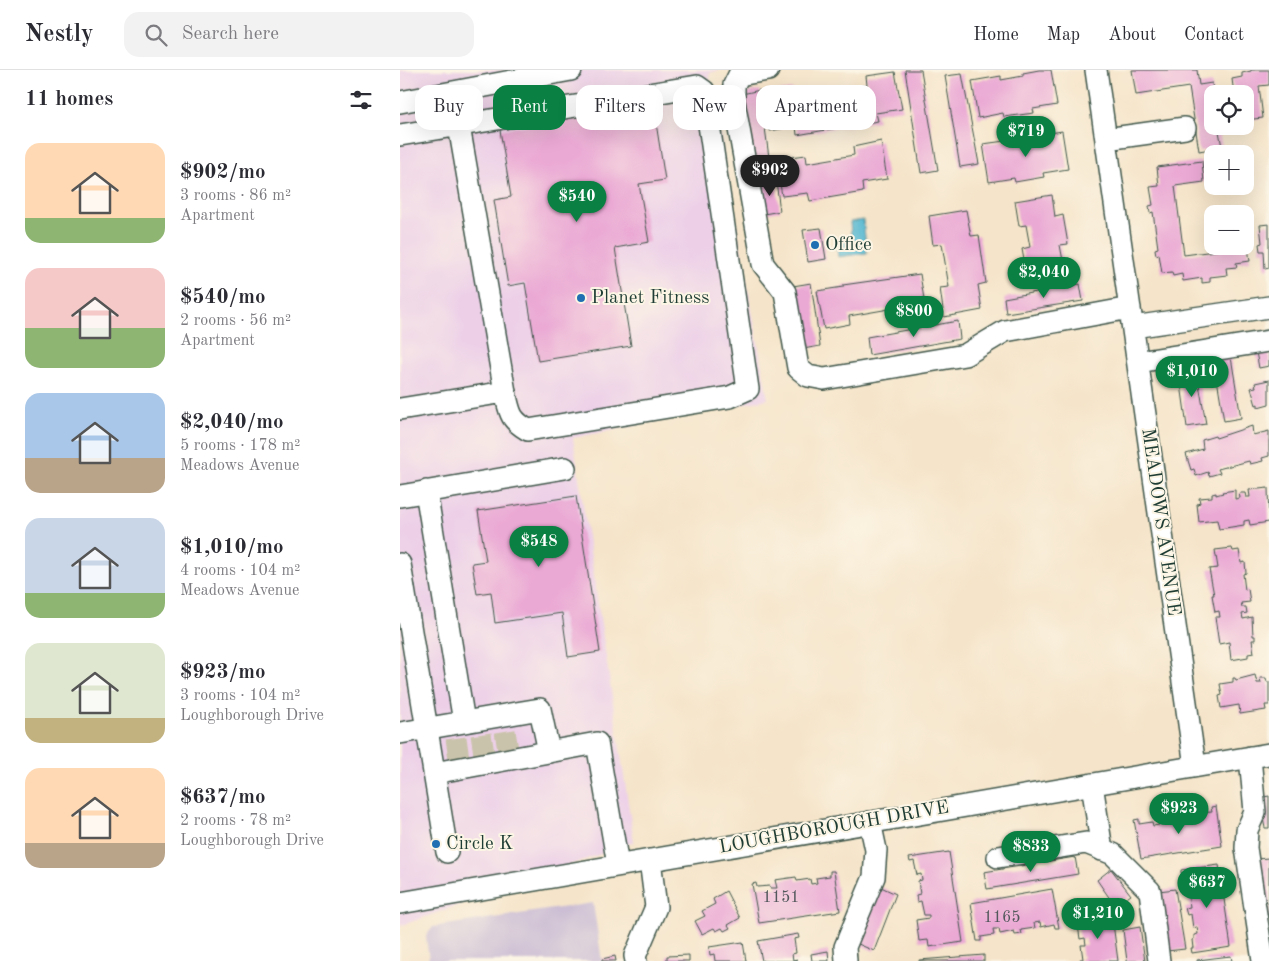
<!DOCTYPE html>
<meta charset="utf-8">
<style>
:root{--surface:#fff;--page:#f2f2f3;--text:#2b2b33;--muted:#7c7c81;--line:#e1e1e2;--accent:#0b8043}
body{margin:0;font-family:"Old Standard TT",serif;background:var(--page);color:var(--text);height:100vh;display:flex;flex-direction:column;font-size:19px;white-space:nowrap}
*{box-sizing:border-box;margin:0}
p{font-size:16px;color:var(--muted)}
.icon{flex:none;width:28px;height:28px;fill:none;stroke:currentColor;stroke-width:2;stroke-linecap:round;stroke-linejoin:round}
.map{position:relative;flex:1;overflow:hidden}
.details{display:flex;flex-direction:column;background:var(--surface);width:400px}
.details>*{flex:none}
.guide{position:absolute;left:15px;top:15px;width:475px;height:45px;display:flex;gap:10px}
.fabs{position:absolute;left:804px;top:15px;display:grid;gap:10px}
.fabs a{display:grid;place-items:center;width:50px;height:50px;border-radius:10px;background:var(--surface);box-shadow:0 5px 20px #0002;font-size:25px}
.price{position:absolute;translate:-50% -42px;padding:0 11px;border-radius:18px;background:var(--accent);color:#fff;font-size:16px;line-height:32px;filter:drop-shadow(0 1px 2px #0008)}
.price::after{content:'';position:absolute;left:50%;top:30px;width:15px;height:11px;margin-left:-8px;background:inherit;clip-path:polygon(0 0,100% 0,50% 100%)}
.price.current{background:#222;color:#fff}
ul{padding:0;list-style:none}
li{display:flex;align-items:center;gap:15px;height:125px;padding:0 25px}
li span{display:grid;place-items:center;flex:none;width:140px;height:100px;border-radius:15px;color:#555}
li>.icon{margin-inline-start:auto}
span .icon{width:60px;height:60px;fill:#fffc;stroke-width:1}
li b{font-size:21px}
h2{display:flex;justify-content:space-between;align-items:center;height:60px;padding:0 25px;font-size:21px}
.chip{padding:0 18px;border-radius:15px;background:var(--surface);box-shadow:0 5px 20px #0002;font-size:18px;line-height:45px}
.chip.current{background:var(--accent);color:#fff}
header{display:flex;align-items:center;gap:30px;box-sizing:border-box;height:70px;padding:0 25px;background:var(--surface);border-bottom:1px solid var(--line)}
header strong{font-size:24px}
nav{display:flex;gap:28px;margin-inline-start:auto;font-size:18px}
.search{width:350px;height:45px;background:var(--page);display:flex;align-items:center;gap:12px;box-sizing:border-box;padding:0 18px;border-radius:15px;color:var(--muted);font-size:19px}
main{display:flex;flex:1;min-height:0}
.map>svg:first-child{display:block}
.built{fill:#edd0e8}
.industrial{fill:#ccbed4}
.water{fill:#51b6d0;stroke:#387a82}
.building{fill:#eaa8d4}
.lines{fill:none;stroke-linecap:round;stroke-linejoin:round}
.minor-tunnel{stroke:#cac3ab;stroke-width:21;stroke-dasharray:21 11;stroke-linecap:butt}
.minor-casing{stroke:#3f564a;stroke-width:24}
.minor{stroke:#fff;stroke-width:21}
.poi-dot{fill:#1f6fb2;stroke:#fcf5e5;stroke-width:2}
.labels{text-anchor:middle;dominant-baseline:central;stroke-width:4;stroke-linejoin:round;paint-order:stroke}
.number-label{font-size:16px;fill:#52585c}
.poi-label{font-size:19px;fill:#1f3d34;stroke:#fcf5e5;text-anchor:start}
.street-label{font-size:19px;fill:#1f3d34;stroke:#fcf5e5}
</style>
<header>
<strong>Nestly</strong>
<div class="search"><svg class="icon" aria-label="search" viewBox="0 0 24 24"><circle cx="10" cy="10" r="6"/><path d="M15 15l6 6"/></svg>Search here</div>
<nav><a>Home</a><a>Map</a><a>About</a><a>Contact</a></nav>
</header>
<main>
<section class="details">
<h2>11 homes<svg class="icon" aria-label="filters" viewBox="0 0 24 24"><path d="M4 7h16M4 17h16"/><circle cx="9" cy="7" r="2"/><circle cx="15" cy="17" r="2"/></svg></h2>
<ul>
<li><span style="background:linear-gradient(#ffd9b3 75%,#8fb573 0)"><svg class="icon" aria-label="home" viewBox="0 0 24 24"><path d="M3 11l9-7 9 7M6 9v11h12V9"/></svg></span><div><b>$902/mo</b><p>3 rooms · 86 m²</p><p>Apartment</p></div></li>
<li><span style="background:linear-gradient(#f6c9c9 60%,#8fb573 0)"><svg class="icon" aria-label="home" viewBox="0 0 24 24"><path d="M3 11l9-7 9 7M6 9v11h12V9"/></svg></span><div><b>$540/mo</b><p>2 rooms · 56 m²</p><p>Apartment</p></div></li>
<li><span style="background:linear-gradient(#a9c7e8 65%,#b9a48a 0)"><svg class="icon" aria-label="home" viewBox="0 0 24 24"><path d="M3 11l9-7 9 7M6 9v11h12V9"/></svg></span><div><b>$2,040/mo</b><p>5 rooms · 178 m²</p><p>Meadows Avenue</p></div></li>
<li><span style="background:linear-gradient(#c9d6e8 75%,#8fb573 0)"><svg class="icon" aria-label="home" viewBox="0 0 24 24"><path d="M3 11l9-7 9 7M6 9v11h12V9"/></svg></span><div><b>$1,010/mo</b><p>4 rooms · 104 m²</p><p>Meadows Avenue</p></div></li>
<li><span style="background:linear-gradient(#dfe7d0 75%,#c2b280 0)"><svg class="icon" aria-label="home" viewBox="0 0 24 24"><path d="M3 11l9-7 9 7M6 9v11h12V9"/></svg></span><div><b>$923/mo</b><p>3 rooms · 104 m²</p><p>Loughborough Drive</p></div></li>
<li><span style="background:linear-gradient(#ffd9b3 75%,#b9a48a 0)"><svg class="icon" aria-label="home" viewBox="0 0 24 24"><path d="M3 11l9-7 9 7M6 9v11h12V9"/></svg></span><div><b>$637/mo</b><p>2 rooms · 78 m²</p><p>Loughborough Drive</p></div></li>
</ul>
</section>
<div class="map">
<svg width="869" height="891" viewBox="0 0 869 891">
<rect width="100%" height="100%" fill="#fcf5e5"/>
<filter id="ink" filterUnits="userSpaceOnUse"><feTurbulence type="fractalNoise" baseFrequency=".02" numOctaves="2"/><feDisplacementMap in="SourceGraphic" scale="10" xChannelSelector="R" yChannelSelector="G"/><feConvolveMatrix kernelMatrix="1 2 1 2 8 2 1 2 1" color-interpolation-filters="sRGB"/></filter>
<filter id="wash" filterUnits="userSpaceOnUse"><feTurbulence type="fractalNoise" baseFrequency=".0096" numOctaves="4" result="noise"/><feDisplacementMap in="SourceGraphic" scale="20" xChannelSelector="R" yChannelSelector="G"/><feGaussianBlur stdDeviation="1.12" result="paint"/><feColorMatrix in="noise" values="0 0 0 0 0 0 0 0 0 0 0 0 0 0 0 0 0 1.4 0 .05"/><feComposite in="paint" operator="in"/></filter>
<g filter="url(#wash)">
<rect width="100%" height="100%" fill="#f5e4c9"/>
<path class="built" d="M0 0H321L309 3 368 329 173 368 234 772 0 856Z"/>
<path class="industrial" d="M193 833 202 891H29L26 866 33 857Z"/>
<path class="water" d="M463 150 467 183 438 187 436 169 446 168 451 165 450 152Z"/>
<g id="blocks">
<path class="building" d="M505 0H521L538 100 521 103Z
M639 0H651L657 35 633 39 634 43 604 47 603 43 578 48 572 11 601 6V10L623 6V3Z
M732 0H797L799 15 812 13 813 24 812 56H818L822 77 799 81 789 17 736 25Z
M851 0H869V15L859 16 863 48 845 50V24H834L832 9 842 7V3L851 1Z
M495 2 502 39 476 43 478 51 397 65 396 56 370 61 364 23 393 19 394 27 467 15 466 6Z
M562 4 579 94 560 97 545 6Z
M360 20 370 95 353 98 342 24Z
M253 34 265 110 239 114 249 172 215 178 231 276 138 291 125 213 108 216 94 130 111 127 100 60Z
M662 61 668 99 643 103 644 107 615 112 614 108 589 112 583 74 612 70V74L634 71 633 66Z
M481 71 487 109 462 113 463 122 410 131 408 123 382 126 376 89 406 85 407 93 454 85 453 77Z
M802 91 804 112 775 116 784 185 822 180 821 176H845L846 165 850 191 836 193 837 197 826 198 827 205 810 207V212L802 213V208L783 211 782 204 773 206 772 202 762 203 759 184 756 185 755 179 758 178 753 142 750 143 749 136 753 135 750 117 759 116 757 97Z
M376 111 380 141 364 144 359 113Z
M652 125 655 147 663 145 668 174 660 175 665 201 627 207 622 179 630 177 626 155 619 156 615 131Z
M566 140 571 166 579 165 586 213 578 215 582 240 544 247 540 218 549 217 542 174 533 175 529 146Z
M869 154V198L865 199 864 181H860L859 174 862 173 860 155Z
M421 158 426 189 408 192 403 160Z
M520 204 526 242 497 246 495 238 449 246 450 254 424 259 417 221 443 217V215Z
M411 213 420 276 403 279 393 216Z
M680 214 683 231 606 243 604 228Z
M558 251 560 269 469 285 467 267Z
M869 279V296L859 298 856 282Z
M831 287 841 348 824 351 814 291Z
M796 297 806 354 787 357 779 300Z
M869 310V334L858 337V334L856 335 851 318 856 317 855 313Z
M852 356 853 365 869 361V386L862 388 863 391 850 394 849 391 818 399 820 403 809 406 808 402 796 406 794 399 791 400 786 384 803 379 802 370 815 366 816 368Z
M868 418 869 452 850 455 849 450 844 451V455L819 459 817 450 799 452 797 434 800 433 799 428 812 427V424L816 423V425L823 423 822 422 835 420V429L840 428 839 423H845L846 427H850L849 420Z
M176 426 200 582 168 587 162 543 95 553 91 522 77 524 72 493 86 491 78 441Z
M832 478 833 481 839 480 841 493 845 492 846 503 843 504 845 520 848 519 850 532 841 533 842 537H846L847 543 842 544 843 549 852 547 853 566H855V570H852L854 583 848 584V587L831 590 829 572 819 574 815 547H820L819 541 815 542 812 525H814L809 499 818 498 815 480Z
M855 605 857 613H861L860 608H866L867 612H869V635H865L866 640 840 644 839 635 821 638 819 626 822 625 820 614 833 612V608H835L836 610Z
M869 726V758H865L859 728Z
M816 736 822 776 741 789 734 750 739 749V754L752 752 753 756 759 755 758 750 772 748V744L778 743 779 746 793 745V750L801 749 799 743 812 742 811 737Z
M549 782 563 872 529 877 528 870 519 871 516 850 529 848V845H524L521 831 517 832 516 825 520 824 518 811 522 810 521 804 517 805 514 791 510 792 509 788Z
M675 787 678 804 587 819 584 802Z
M869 788V848L865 849 856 789Z
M819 795 831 877 792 883 791 878H793L792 870 794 869V865L798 864 797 857 793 858 791 844 787 845 785 838 790 837 788 823H792V817L787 818 785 803H781V800Z
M711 799 731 825 715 836 697 810Z
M430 801H434L440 841 359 853 352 814 356 813 357 817 370 816V818H377L375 810 396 807 397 811 410 809 411 814 417 813 416 808 430 806Z
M481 817 496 824 474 881 456 873Z
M652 819 659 858H655L654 854 641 857 640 852 634 853 635 858 621 860 622 864 615 865 614 861 600 864 599 859H593L594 865 581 867V871H577L571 833Z
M775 819 785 879 767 881 759 821Z
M326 821 340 848 328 855 330 858 324 861 322 858 316 861 314 858 302 864 295 851 305 846 302 841 315 834 313 829Z
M712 846 718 891H680V889H683L681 875H686L685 868 680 869 678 855H675V852Z
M740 857 745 891H727L723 860Z
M398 864 399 868 394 869 396 883 392 884 393 890 397 889V891H362L358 871Z
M343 872 346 891H315L314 884 310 885 309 877Z
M428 881 429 891H412L411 884Z
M289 885V891H267V886Z
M584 885V891H519V890Z
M215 886 216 891H202V889Z
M831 886 832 891H797V890Z"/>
</g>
</g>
<g filter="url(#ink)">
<use href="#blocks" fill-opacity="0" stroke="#3f564a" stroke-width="1"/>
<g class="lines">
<path class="minor-tunnel" d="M105 661 108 680
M81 664 84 684
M56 668 59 689"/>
<g class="minor-casing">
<path id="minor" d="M368 0 339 5 334 15V31L363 194 385 222 398 298 408 306 424 309 565 285 605 261 730 238
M696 0 795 696
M0 32 171 0
M59 56 105 322
M0 65 297 16 304 21 348 319 330 327 128 360C109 349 110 342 105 322L0 339
M706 69 785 58
M733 257 869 237
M738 292 869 271
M26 421 64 652
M0 426 165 398
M0 494 47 782
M0 663 140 639 149 682
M850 687 855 742 847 760 846 778 863 891
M34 703 197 673 218 795
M692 714 702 780
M598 787 686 773 713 784 750 821 759 891
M0 833 869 684
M236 891 235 886 256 837 250 790
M446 891 445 877 474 807 476 780 470 752"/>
</g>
<use href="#minor" class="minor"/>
</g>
</g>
<g class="poi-dot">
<circle cx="415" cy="175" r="5"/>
<circle cx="181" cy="228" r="5"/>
<circle cx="36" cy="774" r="5"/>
</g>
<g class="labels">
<g class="number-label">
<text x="381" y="828">1151</text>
<text x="602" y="848">1165</text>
</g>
<g class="poi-label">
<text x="425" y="175">Office</text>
<text x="191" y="228">Planet Fitness</text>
<text x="46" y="774">Circle K</text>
</g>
<g class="street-label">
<text transform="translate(760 452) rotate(82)">MEADOWS AVENUE</text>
<text transform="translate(434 758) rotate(-10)">LOUGHBOROUGH DRIVE</text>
</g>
</g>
</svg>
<div class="fabs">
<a><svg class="icon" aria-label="locate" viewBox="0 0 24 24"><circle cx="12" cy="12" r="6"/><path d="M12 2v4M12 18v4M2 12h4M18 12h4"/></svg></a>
<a>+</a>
<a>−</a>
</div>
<b class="price" style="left:626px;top:88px">$719</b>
<b class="price current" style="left:370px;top:127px">$902</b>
<b class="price" style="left:177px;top:153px">$540</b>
<b class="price" style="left:644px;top:229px">$2,040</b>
<b class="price" style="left:514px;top:268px">$800</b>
<b class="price" style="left:792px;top:328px">$1,010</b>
<b class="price" style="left:139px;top:498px">$548</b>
<b class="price" style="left:779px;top:765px">$923</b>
<b class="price" style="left:631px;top:803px">$833</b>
<b class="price" style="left:807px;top:839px">$637</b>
<b class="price" style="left:698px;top:870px">$1,210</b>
<div class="guide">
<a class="chip">Buy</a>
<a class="chip current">Rent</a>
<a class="chip">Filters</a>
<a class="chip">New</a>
<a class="chip">Apartment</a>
</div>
</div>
</main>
